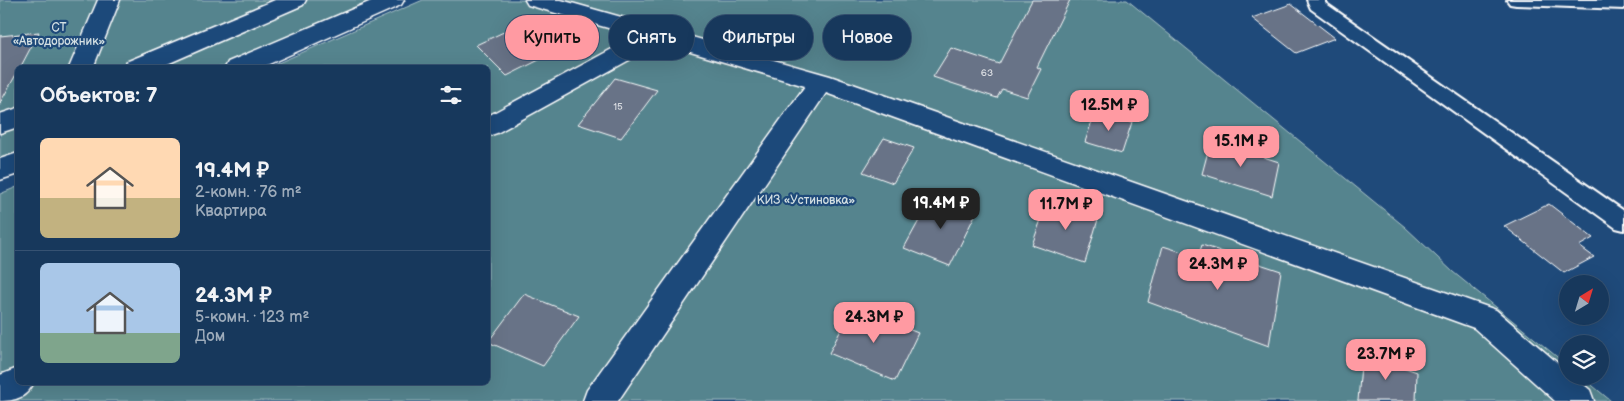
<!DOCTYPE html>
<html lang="ru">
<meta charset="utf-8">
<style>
:root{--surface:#17385c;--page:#203f62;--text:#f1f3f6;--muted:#9eacbb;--line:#365272;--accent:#ff9aa2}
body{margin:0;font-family:"Balsamiq Sans",sans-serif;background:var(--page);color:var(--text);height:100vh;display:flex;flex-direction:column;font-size:19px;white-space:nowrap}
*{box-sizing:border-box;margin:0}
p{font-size:16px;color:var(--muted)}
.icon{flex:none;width:28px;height:28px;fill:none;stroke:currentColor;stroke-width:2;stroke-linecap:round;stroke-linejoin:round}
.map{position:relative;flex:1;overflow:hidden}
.sheet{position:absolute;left:15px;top:65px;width:475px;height:320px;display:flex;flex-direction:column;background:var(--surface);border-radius:8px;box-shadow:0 5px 20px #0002,0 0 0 1px var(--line)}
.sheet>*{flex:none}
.banner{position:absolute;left:505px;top:15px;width:475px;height:45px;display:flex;gap:10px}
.needle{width:32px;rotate:38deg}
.buttons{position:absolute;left:1559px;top:275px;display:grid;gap:10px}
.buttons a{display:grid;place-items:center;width:50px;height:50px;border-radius:50%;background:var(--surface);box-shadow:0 5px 20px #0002,0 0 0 1px var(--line);font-size:25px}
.price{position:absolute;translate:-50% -42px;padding:0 11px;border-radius:10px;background:var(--accent);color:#111;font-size:16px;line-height:32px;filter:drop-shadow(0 1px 2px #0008)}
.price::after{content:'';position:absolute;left:50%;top:30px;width:15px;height:11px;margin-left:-8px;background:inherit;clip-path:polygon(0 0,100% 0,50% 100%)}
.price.on{background:#222;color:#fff}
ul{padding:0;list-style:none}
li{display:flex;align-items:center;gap:15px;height:125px;padding:0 25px}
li+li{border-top:1px solid var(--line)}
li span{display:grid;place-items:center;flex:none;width:140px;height:100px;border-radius:8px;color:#555}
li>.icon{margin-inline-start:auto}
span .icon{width:60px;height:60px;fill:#fffc;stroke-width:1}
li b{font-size:21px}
h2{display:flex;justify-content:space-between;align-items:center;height:60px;padding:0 25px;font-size:21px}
.chip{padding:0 18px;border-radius:22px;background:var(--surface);box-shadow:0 5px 20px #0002,0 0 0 1px var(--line);font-size:18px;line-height:45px}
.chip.on{background:var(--accent);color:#111}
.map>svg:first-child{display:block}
.green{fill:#54848e;stroke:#aac2c6}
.building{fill:#677387;stroke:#fff}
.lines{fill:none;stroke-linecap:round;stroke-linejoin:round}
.service-casing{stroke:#fff;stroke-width:4}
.minor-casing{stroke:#fff;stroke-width:3}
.service{fill:#1f4a7a;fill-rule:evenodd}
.minor{fill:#1f4a7a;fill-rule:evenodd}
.labels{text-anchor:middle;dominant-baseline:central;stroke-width:4.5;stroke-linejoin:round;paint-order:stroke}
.number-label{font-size:10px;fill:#d9dce1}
.park-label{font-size:12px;fill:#d4e0e3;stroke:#1f4a7a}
</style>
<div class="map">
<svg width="1624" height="401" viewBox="0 0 1624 401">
<rect width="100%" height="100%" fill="#1f4a7a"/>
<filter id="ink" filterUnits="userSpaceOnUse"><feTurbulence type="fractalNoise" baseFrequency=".02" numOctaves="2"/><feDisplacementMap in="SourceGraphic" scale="10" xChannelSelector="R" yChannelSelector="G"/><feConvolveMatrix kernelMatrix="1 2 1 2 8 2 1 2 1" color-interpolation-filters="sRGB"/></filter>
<g filter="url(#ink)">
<path class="green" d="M0 0H393L237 67 18 68 17 163 0 170Z
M423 0H1127L1405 227 1453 272 1567 365 1568 376H1581L1611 401H0V194L17 187 18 382H488V68L269 67Z"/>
<path class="building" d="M1032 0H1070L1037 67 1041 69 1027 97 1002 89 997 98 933 77 951 48 999 64Z
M1291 4 1335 38 1296 53 1252 18Z
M525 22 557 51 507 76 476 45Z
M39 32 20 68H18V71L0 103V36Z
M615 78 657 90 621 138 578 124Z
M1095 112 1132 122 1122 153 1085 142Z
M884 138 914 148 893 183 863 172Z
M1211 140 1279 162 1272 196 1202 174Z
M933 195 977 211 950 266 904 248Z
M1048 200 1099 216 1085 263 1032 245Z
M1549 204 1593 238 1579 246 1594 257 1564 273 1504 226Z
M1202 245 1281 271 1269 346 1148 302 1163 246 1198 257Z
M524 294 579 316 543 366 488 342Z
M853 307 918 333 895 381 829 353Z
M1362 353 1417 372 1416 401H1358Z"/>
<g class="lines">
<g class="service-casing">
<path id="service" d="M1307 0H1325V3L1624 211V230L1616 228 1311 9Z
M1507 0H1624V9L1516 5 1510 4Z"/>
</g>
<g class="minor-casing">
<path id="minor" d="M98 0H120L93 68H69Z
M275 0H306L303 5 158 68H123L126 62Z
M374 0H404L401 5 260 68H225L228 62Z
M525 0H561L830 76 1496 310 1568 372V376H1573L1590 390 1594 401H1555L1474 328 826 93 618 401H583L587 390 805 86 660 43 497 133 488 136V116L636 36 528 5Z
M18 108V127L0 133V114Z
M18 153V174L0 180V159Z
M18 368V382H34C27 397 16 401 0 401V375Z"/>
</g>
<use href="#service" class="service"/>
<use href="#minor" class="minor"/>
</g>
</g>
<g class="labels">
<g class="number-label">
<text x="987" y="73">63</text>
<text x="618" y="107">15</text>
</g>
<g class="park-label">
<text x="59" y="27">СТ<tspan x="59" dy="14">«Автодорожник»</tspan></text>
<text x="806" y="200">КИЗ «Устиновка»</text>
</g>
</g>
</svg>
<div class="buttons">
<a><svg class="needle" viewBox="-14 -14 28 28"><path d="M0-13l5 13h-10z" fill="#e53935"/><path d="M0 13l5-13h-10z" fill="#9eacbb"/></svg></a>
<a><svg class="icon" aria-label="layers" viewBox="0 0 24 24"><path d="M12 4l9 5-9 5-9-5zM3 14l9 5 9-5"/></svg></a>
</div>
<b class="price" style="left:1109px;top:132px">12.5M ₽</b>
<b class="price" style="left:1241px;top:168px">15.1M ₽</b>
<b class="price on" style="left:941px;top:230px">19.4M ₽</b>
<b class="price" style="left:1066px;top:231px">11.7M ₽</b>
<b class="price" style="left:1218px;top:291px">24.3M ₽</b>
<b class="price" style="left:874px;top:344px">24.3M ₽</b>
<b class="price" style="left:1386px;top:381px">23.7M ₽</b>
<div class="banner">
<a class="chip on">Купить</a>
<a class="chip">Снять</a>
<a class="chip">Фильтры</a>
<a class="chip">Новое</a>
</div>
<section class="sheet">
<h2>Объектов: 7<svg class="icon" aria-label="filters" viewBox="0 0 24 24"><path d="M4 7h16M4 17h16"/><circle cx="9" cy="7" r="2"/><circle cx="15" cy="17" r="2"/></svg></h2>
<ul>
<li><span style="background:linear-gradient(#ffd9b3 60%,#c2b280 0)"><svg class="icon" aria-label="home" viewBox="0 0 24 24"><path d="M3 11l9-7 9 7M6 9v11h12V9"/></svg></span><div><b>19.4M ₽</b><p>2-комн. · 76 m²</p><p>Квартира</p></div></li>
<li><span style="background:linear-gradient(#a9c7e8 70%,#7fa58c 0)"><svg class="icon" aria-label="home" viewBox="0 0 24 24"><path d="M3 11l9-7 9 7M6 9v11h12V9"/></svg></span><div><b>24.3M ₽</b><p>5-комн. · 123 m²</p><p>Дом</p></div></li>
</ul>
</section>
</div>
